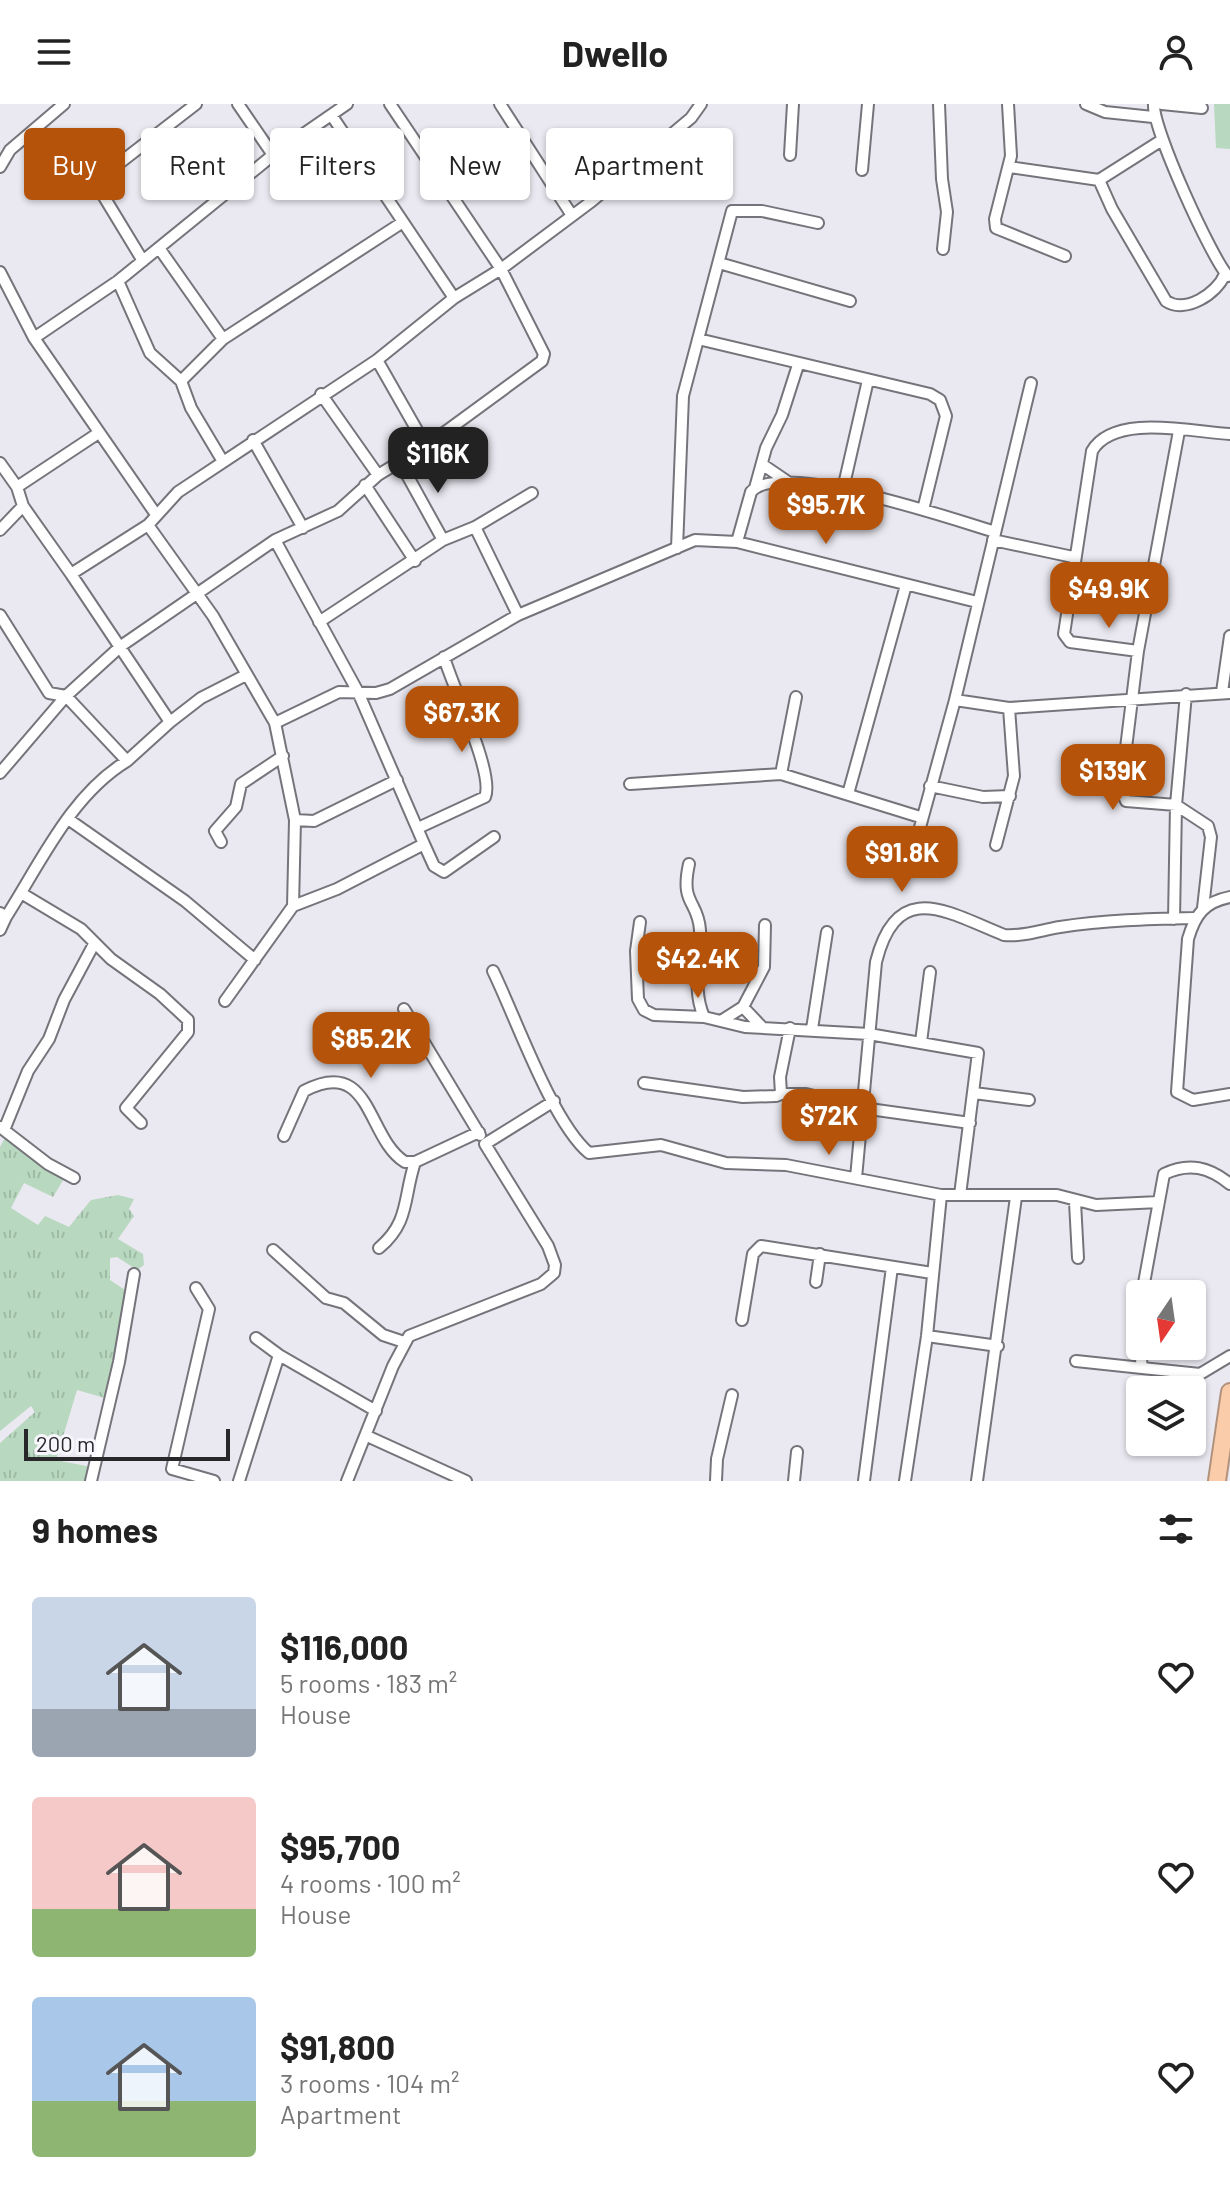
<!DOCTYPE html>
<meta charset="utf-8">
<style>
:root{--surface:#fff;--page:#f6f6f6;--text:#222;--muted:#767676;--accent:#b45309}
body{margin:0;font-family:Barlow,sans-serif;background:var(--page);color:var(--text);height:100vh;display:flex;flex-direction:column;font-size:30px;white-space:nowrap}
*{box-sizing:border-box;margin:0}
p{font-size:26px;color:var(--muted)}
.icon{flex:none;width:44px;height:44px;fill:none;stroke:currentColor;stroke-width:2;stroke-linecap:round;stroke-linejoin:round}
.map{position:relative;height:1377px;overflow:hidden}
.details{display:flex;flex-direction:column;background:var(--surface);flex:1}
.details>*{flex:none}
.hud{position:absolute;left:24px;top:24px;width:800px;height:72px;display:flex;gap:16px}
.needle{width:52px;rotate:193deg}
.controls{position:absolute;left:1126px;top:1176px;display:grid;gap:16px}
.controls a{display:grid;place-items:center;width:80px;height:80px;border-radius:8px;background:var(--surface);box-shadow:0 2px 6px #0004;font-size:40px}
.scale{position:absolute;left:24px;bottom:20px;width:206px;box-sizing:border-box;padding-left:8px;border:4px solid #28272a;border-top:0;font-size:22px;line-height:28px;white-space:nowrap;color:#28272a;-webkit-text-stroke:6px #f7f6fd;paint-order:stroke}
.price{position:absolute;translate:-50% -68px;padding:0 18px;border-radius:16px;background:var(--accent);color:#fff;font-size:26px;line-height:52px;filter:drop-shadow(0 2px 4px #0008)}
.price::after{content:'';position:absolute;left:50%;top:48px;width:24px;height:18px;margin-left:-12px;background:inherit;clip-path:polygon(0 0,100% 0,50% 100%)}
.price.active{background:#222;color:#fff}
ul{padding:0;list-style:none}
li{display:flex;align-items:center;gap:24px;height:200px;padding:0 32px}
li span{display:grid;place-items:center;flex:none;width:224px;height:160px;border-radius:8px;color:#555}
li>.icon{margin-inline-start:auto}
span .icon{width:96px;height:96px;fill:#fffc;stroke-width:1}
li b{font-size:34px}
h2{display:flex;justify-content:space-between;align-items:center;height:96px;padding:0 32px;font-size:34px}
.chip{padding:0 28px;border-radius:8px;background:var(--surface);box-shadow:0 2px 6px #0004;font-size:28px;line-height:72px}
.chip.active{background:var(--accent);color:#fff}
header{display:flex;justify-content:space-between;align-items:center;height:104px;padding:0 32px;background:var(--surface);font-size:36px;font-weight:700}
.map>svg:first-child{display:block}
.grass{fill:url(#grass-tufts)}
.park{fill:#b8d9bf}
.lines{fill:none;stroke-linecap:round;stroke-linejoin:round}
.minor-casing{stroke:#76747b;stroke-width:14}
.highway-casing{stroke:#b1927d;stroke-width:20}
.minor{stroke:#fff;stroke-width:10}
.highway{stroke:#fbcca9;stroke-width:16}
</style>
<header><svg class="icon" aria-label="menu" viewBox="0 0 24 24"><path d="M4 6h16M4 12h16M4 18h16"/></svg>Dwello<svg class="icon" aria-label="person" viewBox="0 0 24 24"><circle cx="12" cy="8" r="4"/><path d="M4 21q1-7 8-7t8 7"/></svg></header>
<div class="map">
<svg width="1230" height="1377" viewBox="0 0 1230 1377">
<defs>
<pattern id="grass-tufts" width="24" height="20" patternUnits="userSpaceOnUse" patternTransform="scale(2)"><rect width="24" height="20" fill="#b8d9bf"/><path d="M3 7l-1-3M5 7V3M7 7l1-3M15 17l-1-3M17 17v-4M19 17l1-3" fill="none" stroke="#9ebaa4"/></pattern>
</defs>
<rect width="100%" height="100%" fill="#eae8f0"/>
<path class="grass" d="M6 1032 65 1073 53 1093 24 1079 11 1104 38 1121 45 1112 69 1123 91 1096 118 1091 134 1095 129 1105 134 1112 118 1135 143 1150 144 1161 137 1166 117 1153 110 1154V1176L128 1188 119 1244 105 1294 77 1286 56 1356 91 1363 87 1377H0V1339L35 1308 31 1302 0 1327V1043Z"/>
<path class="park" d="M1214 0H1230V45L1216 44Z"/>
<g class="lines">
<g class="minor-casing">
<path id="minor" d="M238 0 273 51
M390 0 501 165 544 250 542 257 426 342
M500 0 571 110
M939 0 942 75 947 108 943 145
M1008 0 1011 52 995 115 996 124 1065 152
M1086 0 1105 8 1153 13
M1154 0C1152 24 1212 155 1228 172
M1162 0 1202 4
M332 12 454 194
M790 51 793 0
M0 63 10 46 64 0
M1009 63 1099 76 1162 36
M862 66 868 0
M1099 76 1112 105 1166 197C1185 210 1217 190 1225 170
M159 144 223 235
M143 157 95 78 196 0
M719 159 850 197
M0 168 34 234 155 409
M118 177 150 249 181 277 191 304 222 356
M34 234 118 177 273 51 347 0
M698 235 930 290 940 296 946 312 923 406
M181 277 223 235 403 118
M1031 279 955 596 1009 604 1230 589
M321 290 378 371
M253 336 303 424
M0 359 17 383
M401 360 443 436 475 423 532 389
M763 361 788 378
M365 381 415 457
M755 384 766 344 782 311 798 261
M843 385 868 276
M23 402 17 383 97 330
M148 421 178 388 377 256 454 194 501 165 592 97 691 14 701 0
M475 423 518 511
M0 426 23 402 71 470
M275 436 338 407 378 371 426 342 377 256
M993 436 1073 453
M737 438 751 388C778 355 956 416 995 428
M677 444 683 292 732 107H762L818 119
M0 511 49 589 66 592 127 657 170 618 71 470 148 421 213 512 275 619 339 588 376 589 390 585 518 511 695 436 737 438 977 498
M319 518 443 436
M1138 547 1070 538 1064 530 1092 347C1114 309 1192 328 1230 330
M1222 588 1230 532
M1186 590 1176 701 1208 722 1211 733 1203 804
M170 618 201 594 246 571
M1125 652 1120 681 1126 697 1176 701 1174 815
M1078 658 1125 652 1138 547 1179 327
M0 669 66 592 121 542 275 436 358 588 424 740 337 785 293 802
M781 670 796 593
M630 680 781 670 920 713
M930 682 983 693 1010 692
M848 690 906 481
M68 715 185 797 255 856
M295 716 314 717 397 676
M418 724 485 693C495 670 452 582 444 553
M221 738 215 727 236 703 241 680 283 652
M424 740 434 762 444 768 494 733
M996 741 1014 672 1009 604
M689 760C680 801 698 796 700 826 702 857 691 883 704 913
M908 767 955 596
M21 789 81 825 111 855 160 890 188 916V928L126 1004 141 1019
M1230 793C1204 798 1195 811 1188 835L1177 988 1193 996 1230 990
M0 809 6 813C41 758 71 691 127 657
M640 818 636 847 638 895 644 906 654 911 704 913 745 923 869 930 978 949 960 1091
M0 826 6 813
M493 867C516 914 552 1018 589 1049L661 1041 726 1059 786 1061 941 1091 927 1232 905 1377
M225 897 293 802 295 716 275 619
M404 905 480 1031
M721 917 743 903
M761 922 743 903 764 863 765 821
M812 925 827 828
M921 938 930 868
M644 979 743 993 776 992 781 990 780 973 790 924
M974 989 1029 996
M781 990H806L862 1004 970 1019
M0 1023 48 1060 74 1074
M4 1026 28 967 49 935 64 896 94 840
M284 1032 304 987C372 951 366 1034 405 1058H415L479 1028
M856 1074 876 858C897 774 947 808 1004 831 1023 833 1041 826 1060 823 1104 816 1149 815 1194 814
M941 1091H1057L1096 1101 1159 1098
M1075 1098 1078 1154
M379 1144C410 1118 403 1094 415 1058
M273 1146 326 1194 344 1199 383 1231 404 1238
M816 1178 820 1150
M196 1184 209 1205 172 1365 214 1377
M1142 1190 1164 1070C1189 1058 1209 1063 1230 1080
M1140 1210 1138 1227 1142 1264 1200 1270 1230 1252
M742 1216 753 1150 761 1142 932 1169
M927 1232 998 1242
M279 1251 376 1307
M1076 1257 1142 1264
M367 1332 466 1377
M91 1377 119 1258 134 1170
M239 1377 279 1251 256 1234
M347 1377 393 1262 409 1232 541 1180 554 1169 555 1161 548 1142 485 1040 554 997
M716 1377 717 1355 732 1291
M794 1377 797 1348
M864 1377 892 1163
M977 1377 1016 1093"/>
</g>
<g class="highway-casing">
<path id="highway" d="M1217 1377 1230 1288"/>
</g>
<use href="#minor" class="minor"/>
<use href="#highway" class="highway"/>
</g>
</svg>
<div class="controls">
<a><svg class="needle" viewBox="-14 -14 28 28"><path d="M0-13l5 13h-10z" fill="#e53935"/><path d="M0 13l5-13h-10z" fill="#767676"/></svg></a>
<a><svg class="icon" aria-label="layers" viewBox="0 0 24 24"><path d="M12 4l9 5-9 5-9-5zM3 14l9 5 9-5"/></svg></a>
</div>
<div class="scale">200 m</div>
<b class="price active" style="left:438px;top:391px">$116K</b>
<b class="price" style="left:826px;top:442px">$95.7K</b>
<b class="price" style="left:1109px;top:526px">$49.9K</b>
<b class="price" style="left:462px;top:650px">$67.3K</b>
<b class="price" style="left:1113px;top:708px">$139K</b>
<b class="price" style="left:902px;top:790px">$91.8K</b>
<b class="price" style="left:698px;top:896px">$42.4K</b>
<b class="price" style="left:371px;top:976px">$85.2K</b>
<b class="price" style="left:829px;top:1053px">$72K</b>
<div class="hud">
<a class="chip active">Buy</a>
<a class="chip">Rent</a>
<a class="chip">Filters</a>
<a class="chip">New</a>
<a class="chip">Apartment</a>
</div>
</div>
<section class="details">
<h2>9 homes<svg class="icon" aria-label="filters" viewBox="0 0 24 24"><path d="M4 7h16M4 17h16"/><circle cx="9" cy="7" r="2"/><circle cx="15" cy="17" r="2"/></svg></h2>
<ul>
<li><span style="background:linear-gradient(#c9d6e8 70%,#9aa5b1 0)"><svg class="icon" aria-label="home" viewBox="0 0 24 24"><path d="M3 11l9-7 9 7M6 9v11h12V9"/></svg></span><div><b>$116,000</b><p>5 rooms · 183 m²</p><p>House</p></div><svg class="icon" aria-label="heart" viewBox="0 0 24 24"><path d="M12 20l-8-8c-3-5 5-10 8-4 3-6 11-1 8 4z"/></svg></li>
<li><span style="background:linear-gradient(#f6c9c9 70%,#8fb573 0)"><svg class="icon" aria-label="home" viewBox="0 0 24 24"><path d="M3 11l9-7 9 7M6 9v11h12V9"/></svg></span><div><b>$95,700</b><p>4 rooms · 100 m²</p><p>House</p></div><svg class="icon" aria-label="heart" viewBox="0 0 24 24"><path d="M12 20l-8-8c-3-5 5-10 8-4 3-6 11-1 8 4z"/></svg></li>
<li><span style="background:linear-gradient(#a9c7e8 65%,#8fb573 0)"><svg class="icon" aria-label="home" viewBox="0 0 24 24"><path d="M3 11l9-7 9 7M6 9v11h12V9"/></svg></span><div><b>$91,800</b><p>3 rooms · 104 m²</p><p>Apartment</p></div><svg class="icon" aria-label="heart" viewBox="0 0 24 24"><path d="M12 20l-8-8c-3-5 5-10 8-4 3-6 11-1 8 4z"/></svg></li>
</ul>
</section>
